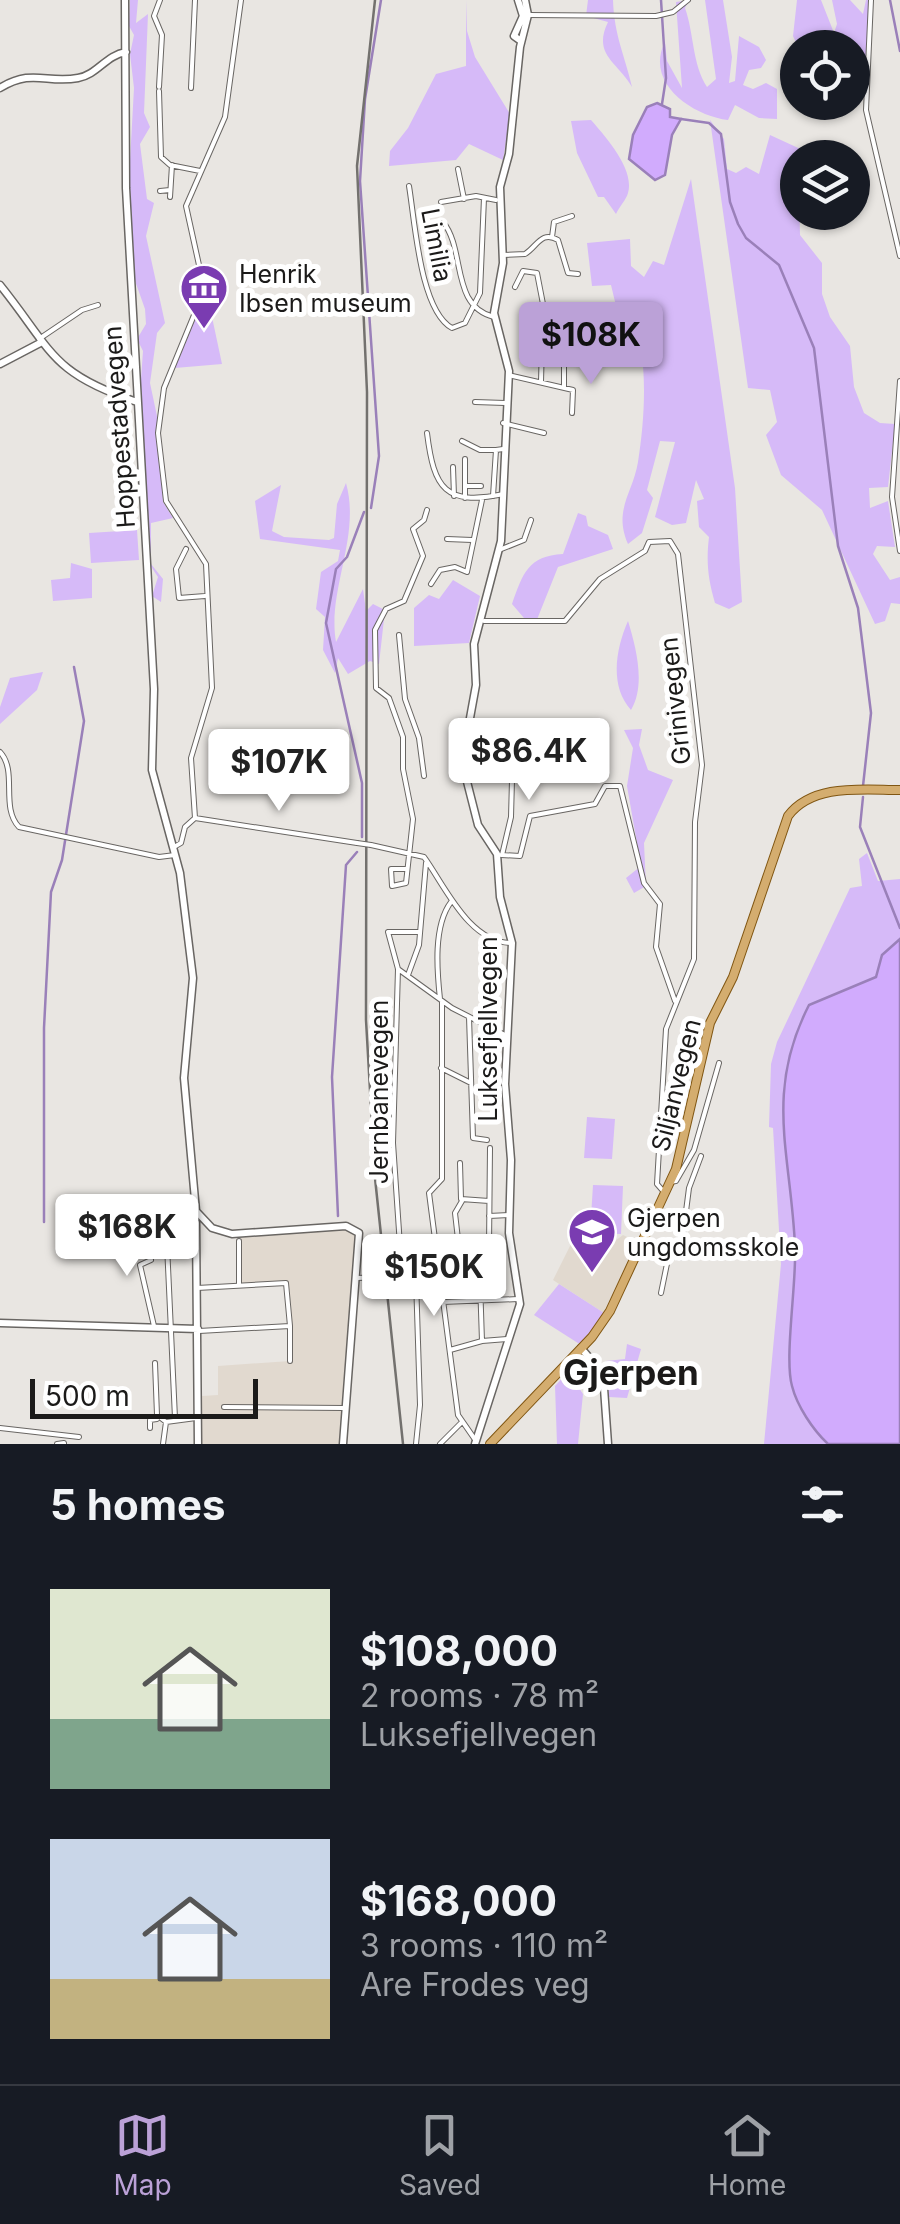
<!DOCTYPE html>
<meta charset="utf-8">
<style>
:root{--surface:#171b24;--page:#242831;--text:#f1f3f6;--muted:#9ea1a6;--line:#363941;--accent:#bba1d7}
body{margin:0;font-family:Inter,sans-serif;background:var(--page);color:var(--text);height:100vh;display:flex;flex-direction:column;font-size:38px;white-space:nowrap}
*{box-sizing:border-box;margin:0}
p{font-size:32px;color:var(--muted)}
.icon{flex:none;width:55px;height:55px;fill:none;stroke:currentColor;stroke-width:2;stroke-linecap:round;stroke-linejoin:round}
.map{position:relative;height:1444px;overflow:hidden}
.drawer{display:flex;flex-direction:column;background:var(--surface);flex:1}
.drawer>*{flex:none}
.controls{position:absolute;left:780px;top:30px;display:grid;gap:20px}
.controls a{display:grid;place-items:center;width:90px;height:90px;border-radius:50%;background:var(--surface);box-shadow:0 2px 8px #0004;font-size:50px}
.scale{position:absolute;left:30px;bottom:25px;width:228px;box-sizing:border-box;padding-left:10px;border:5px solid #1b1a19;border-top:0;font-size:28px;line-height:35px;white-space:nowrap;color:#1b1a19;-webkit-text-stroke:8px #fff;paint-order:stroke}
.price{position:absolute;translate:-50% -85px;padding:0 22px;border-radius:10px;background:#fff;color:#222;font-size:32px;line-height:65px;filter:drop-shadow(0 2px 5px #0008)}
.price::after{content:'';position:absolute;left:50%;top:60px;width:30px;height:22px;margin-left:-15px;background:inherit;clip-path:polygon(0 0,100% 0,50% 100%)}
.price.current{background:var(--accent);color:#111}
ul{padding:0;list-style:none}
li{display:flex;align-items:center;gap:30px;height:250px;padding:0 50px}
li span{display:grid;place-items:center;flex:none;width:280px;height:200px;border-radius:0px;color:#555}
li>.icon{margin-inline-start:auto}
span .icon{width:120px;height:120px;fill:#fffc;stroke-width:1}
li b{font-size:42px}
h2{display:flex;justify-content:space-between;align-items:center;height:120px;padding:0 50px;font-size:42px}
.tabs{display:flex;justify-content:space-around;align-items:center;height:140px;border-top:2px solid var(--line);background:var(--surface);font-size:28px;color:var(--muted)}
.tabs a{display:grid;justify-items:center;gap:5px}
.tabs .current{color:var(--accent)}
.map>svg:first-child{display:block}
.built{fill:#e1d9cf}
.green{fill:#d6baf8}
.water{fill:#d1abfd;stroke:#9a80b9;stroke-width:2.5}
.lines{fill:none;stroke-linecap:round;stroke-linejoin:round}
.stream{stroke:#9a80b9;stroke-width:2.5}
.street-casing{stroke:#696663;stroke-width:6}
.secondary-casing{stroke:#696663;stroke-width:9}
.primary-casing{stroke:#805612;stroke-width:10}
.street{stroke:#fff;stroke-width:4}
.secondary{stroke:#fff;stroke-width:6}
.primary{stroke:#d4ad6f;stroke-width:8}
.rail{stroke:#73716e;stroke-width:2.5}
.street-bridge-casing{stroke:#696663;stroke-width:6;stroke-linecap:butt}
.street-bridge{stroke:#fff;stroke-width:4}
.labels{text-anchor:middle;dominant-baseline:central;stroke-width:10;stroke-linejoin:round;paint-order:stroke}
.street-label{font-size:25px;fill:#1b1a19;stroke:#fff}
.poi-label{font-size:25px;fill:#1b1a19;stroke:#fff;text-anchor:start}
.district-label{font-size:35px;font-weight:bold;fill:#1b1a19;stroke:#fff}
</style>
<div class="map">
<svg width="900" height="1444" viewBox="0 0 900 1444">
<rect width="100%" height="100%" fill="#e9e6e2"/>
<path class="built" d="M354 1228 358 1231 343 1444H199L202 1396 218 1395V1366L290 1361 286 1283 239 1285 241 1234Z
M579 1228 595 1239 615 1241 623 1235 640 1243 604 1313 553 1280Z"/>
<path class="green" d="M130 0H138L136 23 148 14 144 113 150 127 140 144 147 199 154 203 146 236 165 323 157 333 150 383 158 421 163 502 173 518 151 523V564L163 579 161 602 152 596 158 577 150 565 140 393 143 351 137 339 146 324 145 309 134 278 129 179 134 88 130 54 134 35 129 26Z
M466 0 467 31 475 57 510 114 503 160 469 144 456 160 389 166 390 151 408 128 436 74 466 66Z
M588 0H613C614 35 625 56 632 87 618 62 592 55 608 22L586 16Z
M689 0 685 8C694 33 692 64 707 87L716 79 705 0H723L732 57 729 83 735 81 739 36 759 47 766 60 761 68 749 70 743 85 753 89 766 83 777 89V119L759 118 735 105 728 120C693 116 644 83 665 42L667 61 682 88 676 2Z
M797 0H821L834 33 837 24 832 0H850L863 14 866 0H870L867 67 859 102H853L852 48 798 47 793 36Z
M591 120C605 136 635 169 628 193 626 200 619 207 616 214L604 197H598L577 153 571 121Z
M710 120 724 139 727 169 736 173 746 167 759 174 770 135 807 152 806 157 798 158 800 235 822 263V294L830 317 850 346 854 387 864 413 880 423 895 424 888 487 869 488 870 508 888 501 895 547 877 546 873 554 890 580 900 577V604L891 603 885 621 875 624 822 510 781 475 766 435 777 422 770 390 748 388Z
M691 179 735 488 742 602 729 609 715 603C708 579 706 562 709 537L699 527 697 501 704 499 696 480 686 523 672 525 655 517 675 442 660 441 647 490 653 498 642 533 628 544C613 510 633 493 638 462 645 417 648 365 635 321L617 310 611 285 592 286 587 243 630 239 631 266 644 277 653 261 664 265Z
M209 303 222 364 175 368 194 319 205 314 200 306Z
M346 483C361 537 327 590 336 642L363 589 366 611 373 604 385 610 379 664 370 661 348 674 338 658 335 673 323 650 325 617 316 609 321 572 338 561 340 550 260 539 255 501 281 485 272 531 284 537 329 540 334 538 337 504Z
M578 513 586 516 588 526 608 535 613 549 558 567 536 622 524 618 512 604C523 573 528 556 563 554Z
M137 530 139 560 91 563 89 533Z
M71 563 92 569V598L53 601 51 580 70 578Z
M453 580 480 596 469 643 414 646V608L429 595 439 599Z
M628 621C636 647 646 685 631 710 609 686 616 648 628 621Z
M43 672 37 690 0 724V707L10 678Z
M642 729 639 745 648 770 673 780 644 843 646 886 634 893 626 878 641 866 627 786 633 748 624 730Z
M867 853 878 881 900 879V1444H764L781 1264 773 1128 769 1127 771 1064 777 1042 850 888 862 886 859 859Z
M587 1117 615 1119 612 1159 584 1158Z
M593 1185 623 1186 621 1234 590 1233Z
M559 1284 604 1313 581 1345 534 1315Z
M627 1344 641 1349 627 1398 609 1397 606 1361 625 1359Z
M568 1372 583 1394 578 1444H557L555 1386Z"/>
<path class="water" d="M657 103 670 109V117L681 119 672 135 665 175 655 180 629 159 633 135 647 107Z
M900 939V1444H828C813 1430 797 1406 792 1386 784 1358 797 1281 795 1246 791 1154 764 1093 809 1005L876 977 882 955Z"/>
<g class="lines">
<path class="stream" d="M661 0 666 78 662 104
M890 0 900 51
M681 119 709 123 721 134 730 202 738 224 746 238 779 265 814 348 838 546 858 608 871 713 863 786
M371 508 379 456 360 181 365 99 381 0
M863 797 860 827 900 928
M362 837V783L326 623 336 569 347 557 364 512
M338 1216 332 1077 346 865 357 852
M44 1222V1028L51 892 62 860 84 721 74 667"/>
<g class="street-casing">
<path id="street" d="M871 0 866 110 900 256
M528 15 656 16 673 12 688 0
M159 87 162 35 154 16 160 0
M191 88 195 0
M159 91 161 157 170 165 200 171
M458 169 464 199
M409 186C415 222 420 310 452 328L465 323 480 293 484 198
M160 191 170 190
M170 197 172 165
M441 202 476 196 496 200
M443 222C466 250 450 306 494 317
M552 237 554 222 572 216
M502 255 525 254C537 247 541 230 558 240L568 273 578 274
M515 287 523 271 537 273 543 304 541 382
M39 339 82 310 98 305
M508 375 573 390 572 413
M900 381 892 497 900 551
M564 387V338L586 328 587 306
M475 402 505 403
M503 423 544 433
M427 433C434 489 445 506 504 494
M462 441 480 450H496
M453 467 454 496
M466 486H481
M493 496 496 450 503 449
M465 498V459
M447 539 472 540
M186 549 176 569 179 598 205 596
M499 550 524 540 531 520
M431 584 440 570 455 567 467 572 482 500
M484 621H565L600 579 645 551 649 542 670 541 678 554 702 765 695 822 694 959 666 1029 657 1184 664 1192
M399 635 405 699 419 738 424 776
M0 752C18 771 0 807 19 827L159 857 175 855
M481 779 512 780 511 817 502 855
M195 818 191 758 212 688 206 564 166 501 158 433 164 388 199 303V265L186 206 225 117 241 0
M195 818 357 843
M371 845 424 857C445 886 469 943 512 943
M174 847 181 843 185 827 195 818
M501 855 520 856 530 816 595 804 605 786H620L644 883 660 904 656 947 675 1001
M406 869H391L392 886 406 883 413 819 403 769V737L389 698 376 688 375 630 386 609 404 601 423 556 413 529 424 520 427 510
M398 969 452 1008 507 1036
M408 975 419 945 426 863
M440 999C437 971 433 926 451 902
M442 1002V1179L429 1193 458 1415 476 1441
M469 1017 473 1138 487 1140
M485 1026 490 1100
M441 1068 471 1083
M460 1163 461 1199 489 1201
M670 1182 676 1181 694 1150 719 1063
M462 1201 455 1213 459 1248 478 1251
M157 1208 195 1207
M489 1216 509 1215
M642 1241 654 1251 680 1258 689 1188 701 1156
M151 1260 140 1265 154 1326
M402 1275 393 1143 398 969 388 932H420
M358 1278 411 1275 416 1279 420 1405 416 1444
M239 1285V1241
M197 1288 286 1283 290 1326
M661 1293 669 1254
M442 1302 518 1299
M199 1331 290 1326V1361
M482 1341 507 1339
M450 1350 482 1341 479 1251 489 1246 490 1148
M155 1363 157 1415 166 1422 163 1444
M224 1407 344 1408
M175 1418 167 1245H196
M166 1422 196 1418
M0 1428 79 1437
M150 1428V1420L157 1419
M57 1444 64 1443
M440 1444 461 1423"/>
</g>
<g class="secondary-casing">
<path id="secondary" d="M125 0 126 188 154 689 152 770 180 873 193 978 184 1078 196 1211 212 1228 232 1234 346 1226 359 1233 343 1444
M518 0 523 16 514 36 521 41
M0 88C33 68 46 84 78 78 97 75 106 55 126 52
M0 285C53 351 50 373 137 402
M0 364 42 342
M196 1223 198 1444
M0 1323 198 1329
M581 1348 603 1374 608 1444
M475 1444 520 1304 509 1233 511 1160 505 1084 512 943 500 897 497 854 478 825 462 762 476 685 474 644 501 541 509 371 494 313 503 263 500 187 509 154 520 47 528 15 525 0"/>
</g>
<g class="primary-casing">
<path id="primary" d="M490 1444 592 1337 610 1311 676 1169 710 1023 733 977 788 816C813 783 863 790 900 790"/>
</g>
<use href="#street" class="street"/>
<use href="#secondary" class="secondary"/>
<use href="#primary" class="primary"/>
<path class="rail" d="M375 0 357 166 367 392 366 1020 375 1178 403 1444"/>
<g class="street-bridge-casing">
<path id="street-bridge" d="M357 843 371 845"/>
</g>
<use href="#street-bridge" class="street-bridge"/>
</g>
<defs>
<g id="museum-pin" transform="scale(2.5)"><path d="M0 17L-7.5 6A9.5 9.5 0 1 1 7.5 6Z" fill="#7a3cb1" stroke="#fff"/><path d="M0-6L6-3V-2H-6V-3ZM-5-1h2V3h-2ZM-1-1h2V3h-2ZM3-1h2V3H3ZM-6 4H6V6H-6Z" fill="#fff"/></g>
<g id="school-pin" transform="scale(2.5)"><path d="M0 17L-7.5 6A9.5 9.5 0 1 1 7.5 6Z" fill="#7a3cb1" stroke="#fff"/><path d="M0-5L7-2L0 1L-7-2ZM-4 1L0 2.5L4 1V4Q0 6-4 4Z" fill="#fff"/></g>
</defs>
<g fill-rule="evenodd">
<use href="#museum-pin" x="204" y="288"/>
<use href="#school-pin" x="592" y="1232"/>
</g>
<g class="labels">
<g class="street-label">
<text transform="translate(437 245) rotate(79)">Limilia</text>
<text transform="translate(119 427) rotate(-94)">Hoppestadvegen</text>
<text transform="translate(675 701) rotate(-96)">Grinivegen</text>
<text transform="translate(488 1029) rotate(-90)">Luksefjellvegen</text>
<text transform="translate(676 1085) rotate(-76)">Siljanvegen</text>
<text transform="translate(379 1092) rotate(-90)">Jernbanevegen</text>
</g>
<g class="poi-label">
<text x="239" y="274">Henrik<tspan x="239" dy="29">Ibsen museum</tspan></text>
<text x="627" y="1218">Gjerpen<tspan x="627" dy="29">ungdomsskole</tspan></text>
</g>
<g class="district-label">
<text x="631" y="1372">Gjerpen</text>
</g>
</g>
</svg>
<div class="controls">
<a><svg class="icon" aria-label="locate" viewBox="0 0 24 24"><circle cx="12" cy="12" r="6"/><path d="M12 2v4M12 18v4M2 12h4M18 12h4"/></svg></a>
<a><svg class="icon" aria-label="layers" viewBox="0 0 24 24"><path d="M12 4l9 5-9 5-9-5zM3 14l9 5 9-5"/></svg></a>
</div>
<div class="scale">500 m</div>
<b class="price current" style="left:591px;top:387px">$108K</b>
<b class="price" style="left:529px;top:803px">$86.4K</b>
<b class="price" style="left:279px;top:814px">$107K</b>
<b class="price" style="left:127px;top:1279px">$168K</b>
<b class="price" style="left:434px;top:1319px">$150K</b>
</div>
<section class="drawer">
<h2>5 homes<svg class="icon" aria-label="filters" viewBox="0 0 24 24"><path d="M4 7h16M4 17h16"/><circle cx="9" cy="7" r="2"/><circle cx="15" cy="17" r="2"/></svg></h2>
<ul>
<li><span style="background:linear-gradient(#dfe7d0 65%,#7fa58c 0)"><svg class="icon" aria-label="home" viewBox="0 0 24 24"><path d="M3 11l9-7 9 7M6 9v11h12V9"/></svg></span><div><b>$108,000</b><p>2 rooms · 78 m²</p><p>Luksefjellvegen</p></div></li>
<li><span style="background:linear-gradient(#c9d6e8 70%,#c2b280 0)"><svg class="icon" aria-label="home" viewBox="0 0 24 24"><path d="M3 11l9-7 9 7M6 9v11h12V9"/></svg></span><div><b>$168,000</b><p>3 rooms · 110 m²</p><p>Are Frodes veg</p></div></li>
</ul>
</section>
<nav class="tabs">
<a class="current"><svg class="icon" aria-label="map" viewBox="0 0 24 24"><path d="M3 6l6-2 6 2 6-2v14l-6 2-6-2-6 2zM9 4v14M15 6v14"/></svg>Map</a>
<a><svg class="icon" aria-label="saved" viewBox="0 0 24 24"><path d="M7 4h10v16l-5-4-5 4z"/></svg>Saved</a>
<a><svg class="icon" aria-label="home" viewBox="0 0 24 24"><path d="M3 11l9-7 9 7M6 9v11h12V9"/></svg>Home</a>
</nav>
